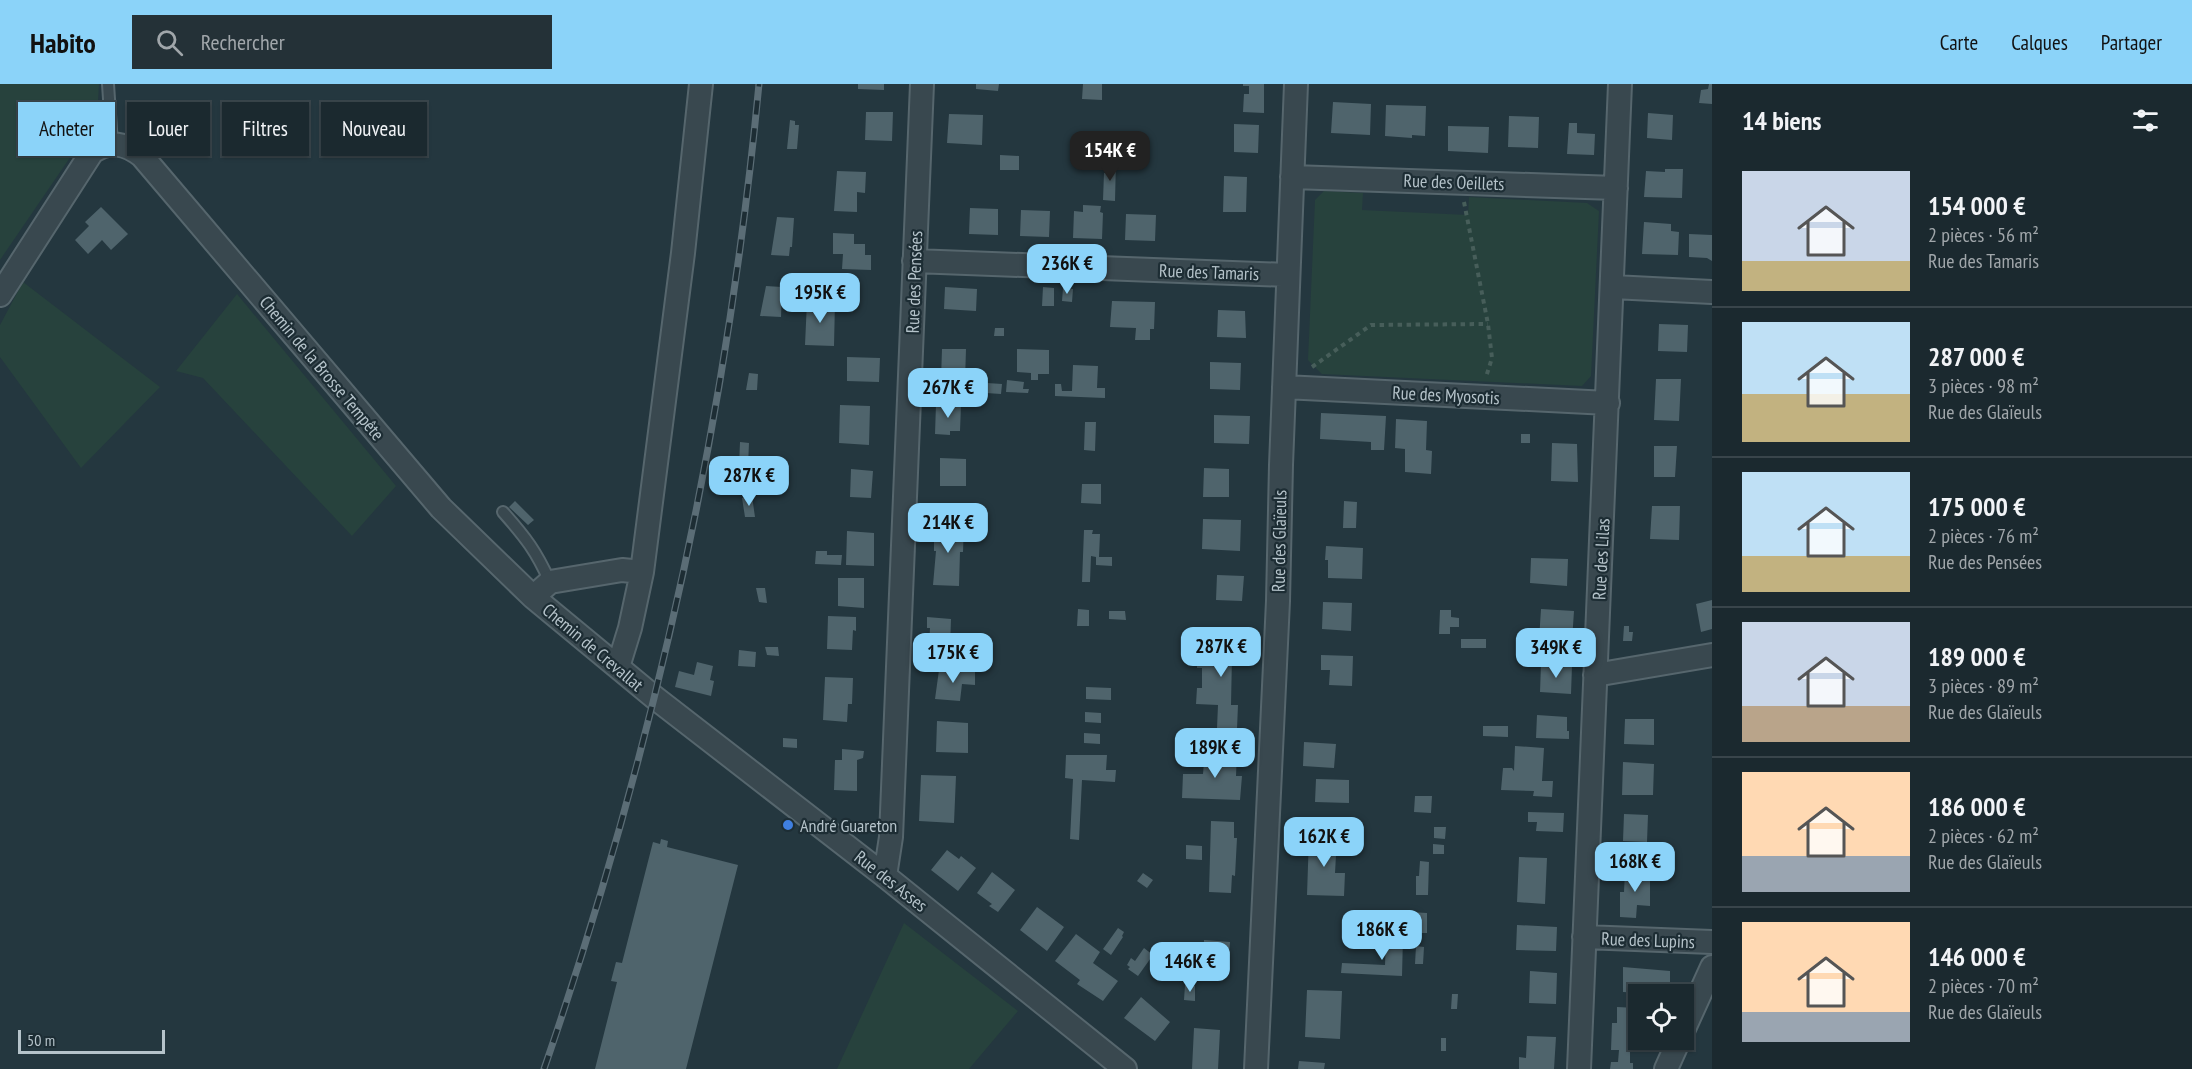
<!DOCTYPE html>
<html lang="fr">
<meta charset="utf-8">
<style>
:root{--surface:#1b292f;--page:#243137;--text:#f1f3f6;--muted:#a0a6aa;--line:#39454b;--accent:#8bd3f9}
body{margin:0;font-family:"PT Sans Narrow",sans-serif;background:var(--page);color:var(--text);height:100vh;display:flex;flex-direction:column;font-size:22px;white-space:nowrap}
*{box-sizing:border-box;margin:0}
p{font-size:20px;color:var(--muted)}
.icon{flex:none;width:33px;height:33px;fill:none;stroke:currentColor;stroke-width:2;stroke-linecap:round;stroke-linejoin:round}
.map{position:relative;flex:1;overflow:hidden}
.sheet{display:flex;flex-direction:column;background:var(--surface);width:480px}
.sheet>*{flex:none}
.hud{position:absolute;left:18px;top:18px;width:570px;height:54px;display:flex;gap:12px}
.fabs{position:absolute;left:1628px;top:900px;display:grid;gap:12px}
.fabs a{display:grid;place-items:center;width:66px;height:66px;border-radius:0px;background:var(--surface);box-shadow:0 2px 4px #0004,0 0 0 2px var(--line);font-size:30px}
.scale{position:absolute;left:18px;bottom:15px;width:147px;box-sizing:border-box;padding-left:6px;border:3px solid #b5c3ca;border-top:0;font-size:16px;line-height:21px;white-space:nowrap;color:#b5c3ca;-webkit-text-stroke:4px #1d2d34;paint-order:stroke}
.price{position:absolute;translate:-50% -51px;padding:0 14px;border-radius:12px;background:var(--accent);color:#111;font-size:20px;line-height:39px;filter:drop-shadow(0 2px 3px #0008)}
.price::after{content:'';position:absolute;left:50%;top:36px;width:18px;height:14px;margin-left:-9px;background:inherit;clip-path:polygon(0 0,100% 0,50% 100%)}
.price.selected{background:#222;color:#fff}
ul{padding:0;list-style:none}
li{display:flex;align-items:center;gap:18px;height:150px;padding:0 30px}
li+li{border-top:2px solid var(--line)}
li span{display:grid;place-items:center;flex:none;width:168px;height:120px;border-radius:0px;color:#555}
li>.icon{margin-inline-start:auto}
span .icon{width:72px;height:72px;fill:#fffc;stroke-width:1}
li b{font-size:26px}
h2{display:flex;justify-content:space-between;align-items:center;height:72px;padding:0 30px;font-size:26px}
.pill{padding:0 21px;border-radius:0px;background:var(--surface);box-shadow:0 2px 4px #0004,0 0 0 2px var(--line);font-size:21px;line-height:54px}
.pill.selected{background:var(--accent);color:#111}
header{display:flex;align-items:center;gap:36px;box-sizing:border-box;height:84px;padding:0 30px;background:var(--accent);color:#111}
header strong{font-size:28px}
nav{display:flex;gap:33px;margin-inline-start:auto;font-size:21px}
.search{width:420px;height:54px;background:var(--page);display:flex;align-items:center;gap:15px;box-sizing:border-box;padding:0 21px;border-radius:0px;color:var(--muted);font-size:22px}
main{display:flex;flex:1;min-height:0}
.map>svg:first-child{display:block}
.green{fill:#27423d}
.building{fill:#4f646c}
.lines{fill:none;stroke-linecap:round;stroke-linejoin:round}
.lane-casing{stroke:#56666d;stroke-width:14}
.street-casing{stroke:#56666d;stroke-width:26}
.path{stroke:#475e5a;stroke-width:4;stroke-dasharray:4.5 4.5;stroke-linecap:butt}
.lane{stroke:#39484f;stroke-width:10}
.street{stroke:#39484f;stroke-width:22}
.rail-casing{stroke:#5b6d76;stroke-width:7}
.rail{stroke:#1d2d34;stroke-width:4.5;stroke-dasharray:14;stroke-linecap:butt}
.shop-dot{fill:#3f7fe0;stroke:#1d2d34;stroke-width:2}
.labels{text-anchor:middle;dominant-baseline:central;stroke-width:4.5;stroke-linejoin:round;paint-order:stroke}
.street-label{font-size:18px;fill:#b5c3ca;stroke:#1d2d34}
.poi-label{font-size:18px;fill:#b5c3ca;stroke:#1d2d34;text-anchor:start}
</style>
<header>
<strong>Habito</strong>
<div class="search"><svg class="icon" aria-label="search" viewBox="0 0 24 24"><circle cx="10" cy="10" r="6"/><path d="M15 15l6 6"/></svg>Rechercher</div>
<nav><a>Carte</a><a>Calques</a><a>Partager</a></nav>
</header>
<main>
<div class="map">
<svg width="1712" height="985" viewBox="0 0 1712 985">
<rect width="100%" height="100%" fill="#24373f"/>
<path class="green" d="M0 0H99L97 34 0 176Z
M1324 107 1363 109 1362 126 1468 131 1469 113 1587 119 1599 127 1591 292 1582 302 1322 290 1308 276 1315 116Z
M23 198 160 303 81 384 0 273V241Z
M237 210 396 402 352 452 203 294 176 287Z
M904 839 1018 927 969 985H837Z"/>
<path class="building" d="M858 0H884V6L858 5Z
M976 0H999L998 7 976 5Z
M1083 0H1102V16L1082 15Z
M1243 0H1264V29L1243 28 1244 10H1249V2H1243Z
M1709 0H1712V20L1699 19 1701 6 1708 5Z
M1333 18 1371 20 1370 51 1331 49Z
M1386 21 1426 22 1425 52 1412 51V54L1385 52Z
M866 28H893L892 57 865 56Z
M1648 29 1673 31 1672 56 1647 54Z
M949 30 983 31 982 61 947 59Z
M1509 32 1539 33 1538 64 1508 63Z
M790 36 795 37V41H799L797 65H787Z
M1569 39H1577V49L1595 50 1594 71 1567 70Z
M1234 40 1259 41 1258 69 1234 68Z
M1448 42 1489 43 1488 69 1448 67Z
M1000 71 1019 72V86H1000Z
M1108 76H1116L1115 117 1103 116 1104 89H1108Z
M1665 85H1683L1682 114 1644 113 1646 87 1665 88Z
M837 87 866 88 865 109 857 108V128L834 127Z
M1224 92 1247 93 1246 128H1223Z
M1083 121 1101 122 1100 128 1103 129 1102 155 1073 154 1074 127 1083 128Z
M101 123 128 150 111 166 102 156 88 170 75 156 89 142 85 138Z
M970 124 998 125V151L969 150Z
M1021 126 1050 127 1049 153 1020 152Z
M1126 130 1156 131 1155 157 1125 156Z
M777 133 794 134 792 163H790L789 172 771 171Z
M1644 138 1671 140V147L1679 148 1678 171 1642 170Z
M833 149 854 150V160H865V171H871V186L842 185 843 170H833Z
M1689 150 1712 151V177L1707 174 1689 173Z
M766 202 782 203 781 233 760 232Z
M945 203 977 205 976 227 944 225Z
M1043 203 1054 204V222H1042Z
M1063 204 1073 205 1072 218 1062 217Z
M807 217 835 218 834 262 805 261Z
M1112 217 1155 218 1154 245H1150V256H1135L1136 244 1110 243Z
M1218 226 1245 227 1246 254 1217 253Z
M1659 240 1688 241 1687 268 1658 267Z
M995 244H1004V252H994Z
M942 265H966L965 297 941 295Z
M1017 265 1049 266V290H1038V296H1031V289L1017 288Z
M847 273 880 274 879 298 847 297Z
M1210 278 1241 279 1240 306 1210 305Z
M1073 281 1098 282 1097 304H1105V314L1055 312V300H1061L1062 307H1072Z
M749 289 758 290 757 306H746Z
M1656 295H1681L1679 337 1654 336Z
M1007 296 1024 298 1023 305H1029L1028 309 1006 308Z
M987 299 1002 300 1001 310 986 309Z
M936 320 961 321 960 347H950V351L935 350Z
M840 321 870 322 869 361 839 359Z
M1321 329 1386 332 1384 366H1371V358L1320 355Z
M1214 331 1250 332 1249 360 1214 359Z
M1396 335 1427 337 1426 366 1432 367 1431 390 1405 388V365L1395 364Z
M1085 338H1096L1095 367 1084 366Z
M1521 350H1530V359H1521Z
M740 358 749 359 748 382H739Z
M1552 359 1577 360 1578 398 1551 397Z
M1654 362H1677L1675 393H1654Z
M940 374 966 375V402H940Z
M1204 384 1229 385V413H1203Z
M851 385 873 387 871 414 850 413Z
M1082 400H1101V420L1081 419Z
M752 412 755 433H745L742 414Z
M515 417 534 436 528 441 509 423Z
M1344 417 1357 418 1356 444H1343Z
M1652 422H1680L1679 456 1650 455Z
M1203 435 1241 436 1240 467 1202 465Z
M934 440 964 441 963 468H960L959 502 933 501 936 467H934Z
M1084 446H1093L1092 450H1100L1099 473H1112V482L1096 481V473L1091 472 1090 498H1082Z
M847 447 874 449V482L846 481Z
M1326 462 1363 464 1362 495 1328 494V476H1325Z
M816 467H827V471H842L841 481 815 480Z
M1531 474 1568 475 1567 502 1530 499Z
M1217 491 1244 492 1242 517 1216 516Z
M838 494H864V524L838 522Z
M756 504H765L767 519 759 518Z
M1712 516V545L1701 548 1696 520Z
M1323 518 1352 519 1351 547 1322 545Z
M1078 525 1089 526V542H1077Z
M1541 525 1574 527 1572 557 1539 556Z
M1440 526H1451V533L1459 534V543H1450V550H1439Z
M1109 527H1125L1126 536 1109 535Z
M828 532 856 533V547L853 546 852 566 827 565Z
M927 533 951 535 950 564 929 562 930 544H927Z
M1624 542H1629V548H1633L1632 557H1623Z
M1220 543 1242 544 1241 572H1232L1231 621H1238L1237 645 1217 644 1218 621 1196 620 1197 604H1202V584H1197V574L1218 575Z
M1461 555H1486V564H1461Z
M765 563H778L779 572 767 571Z
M739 566 756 568 755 583 738 582Z
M1321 571 1353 572 1352 602 1329 601 1330 586H1321Z
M697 578 713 582 710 596 714 597 711 612 675 603 679 587 694 591Z
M1541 580 1572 582 1571 610 1540 608Z
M962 585H972L975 588V601L962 600 960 617 935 615 939 586 962 588Z
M825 593 853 594 852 620H848L847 638 823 636Z
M1086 603 1111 604V616L1086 615Z
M1085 628 1101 629V639L1085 638Z
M1537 631 1567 633V647H1569V655L1536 654Z
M1625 635H1654V661L1624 660Z
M937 637 968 639V669L936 668Z
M1483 642H1508V653L1483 652Z
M1084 649 1100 650V660L1084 659Z
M783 654 797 655V664L783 663Z
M1304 658 1336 660 1334 684 1303 682Z
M1515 662 1544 664 1542 697H1553L1552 713 1533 712 1534 707 1501 706 1503 684H1512L1514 687Z
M842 665 864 667 863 674 857 676V707L834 706 835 676H842Z
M1205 667 1237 669 1236 692H1242L1240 716 1182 714 1183 690H1203Z
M1066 671H1107L1106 686H1116L1115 698 1082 696 1079 756 1070 755 1073 695 1065 694Z
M1623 678 1654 680 1653 711H1622Z
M921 691 956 692 954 739 919 737Z
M1316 695 1349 696V719L1315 718Z
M1415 712H1432L1431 729 1414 728Z
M1528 728 1564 729 1563 748 1536 747 1537 738H1528Z
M1624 730 1648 731 1647 758 1623 757Z
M1211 737 1234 738V754H1237L1235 792 1232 791 1231 809 1209 808Z
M1339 740 1352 741V748H1338Z
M1434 743H1446L1445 755 1434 754Z
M1309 752 1337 753 1335 789H1345L1344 812 1307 811Z
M661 755 668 757 667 763 738 781 686 985H595L617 898 611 897 616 878 622 879 653 758 660 760Z
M1433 760 1444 761V770H1433Z
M1186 761 1202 762V776L1186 775Z
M947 766 959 775 961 772 976 784 958 807 931 786Z
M1620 766 1658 767V779L1620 778Z
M1519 773 1547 774 1545 820 1517 818Z
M1420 777 1429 778 1428 811H1416V792H1419Z
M1625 787 1650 788V822L1637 821 1636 834 1620 833V808H1624Z
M992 788 1015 806 998 828 989 822 992 820 977 809Z
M1143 789 1153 796 1147 804 1137 797Z
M1037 823 1064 843 1047 867 1020 846Z
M1410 828 1427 829V849H1409Z
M1517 841 1557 843 1556 867 1516 866Z
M1118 844 1124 848 1122 852 1123 853 1111 871 1103 865Z
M1076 850 1100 868 1093 879 1118 897 1103 917 1077 900 1080 896 1055 877Z
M1386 852 1403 853 1402 892 1341 889 1342 879 1385 881Z
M1204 856 1230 858 1228 885 1203 884Z
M1416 862 1424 863 1423 880H1415Z
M1144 864 1153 871 1138 892 1128 885 1130 883 1127 881 1131 874 1135 877Z
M1623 883 1670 887V901H1665L1664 910 1623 908Z
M1530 887 1557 889 1556 920 1529 919Z
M1185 901 1195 902V917L1184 916Z
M1307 906 1342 907 1340 955 1305 953Z
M1452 910H1458L1457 925H1451Z
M1141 913 1170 938 1155 957 1124 934Z
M1617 923 1637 924 1636 967H1630V979H1633V985H1610L1611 978H1618L1619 966H1611L1612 939H1617Z
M1194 944 1220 946 1218 985H1192Z
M1527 952 1556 953 1554 985H1519V973L1526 974Z
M1441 954H1446V967H1441Z
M1299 977 1325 979 1324 985H1298Z"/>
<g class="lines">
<g class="lane-casing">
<path id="lane" d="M108 0 112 60
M503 428C526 454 536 467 550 498"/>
</g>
<g class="street-casing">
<path id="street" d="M1292 93 1616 104
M914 177 1288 191
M1613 203 1712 208
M0 211 92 68C109 56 126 59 142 72L441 424 533 513 654 613 885 792 1125 985
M1284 303 1608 319
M533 513 550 498 622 486 642 488
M618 583 630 544 642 488 683 169 701 0
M1595 591 1712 571
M885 792 891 753 922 0
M1584 853 1712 858
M1683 947 1712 883
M1256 985 1278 517 1281 381 1296 0
M1579 985 1620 0
M1666 985 1679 956"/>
</g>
<path class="path" d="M1464 118 1488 240 1492 274 1486 293
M1312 283 1371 241 1488 240"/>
<use href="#lane" class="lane"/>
<use href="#street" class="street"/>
<g class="rail-casing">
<path id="rail" d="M544 985C654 667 727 335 759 0"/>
</g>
<use href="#rail" class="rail"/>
</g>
<circle class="shop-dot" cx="788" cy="741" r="6"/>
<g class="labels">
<g class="street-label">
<text transform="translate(1454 98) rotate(2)">Rue des Oeillets</text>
<text transform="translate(1209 188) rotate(2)">Rue des Tamaris</text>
<text transform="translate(914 198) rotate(-88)">Rue des Pensées</text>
<text transform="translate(322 284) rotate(50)">Chemin de la Brosse Tempête</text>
<text transform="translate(1446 311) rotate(3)">Rue des Myosotis</text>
<text transform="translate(1279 457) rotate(-89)">Rue des Glaïeuls</text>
<text transform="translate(1601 475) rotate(-87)">Rue des Lilas</text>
<text transform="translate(593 563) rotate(40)">Chemin de Crevallat</text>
<text transform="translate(891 797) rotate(38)">Rue des Asses</text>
<text transform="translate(1648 856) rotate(2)">Rue des Lupins</text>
</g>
<g class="poi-label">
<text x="800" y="741">André Guareton</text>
</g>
</g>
</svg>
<div class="fabs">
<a><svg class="icon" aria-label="locate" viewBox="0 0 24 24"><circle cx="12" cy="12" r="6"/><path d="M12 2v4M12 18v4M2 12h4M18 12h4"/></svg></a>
</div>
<div class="scale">50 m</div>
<b class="price selected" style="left:1110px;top:98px">154K €</b>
<b class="price" style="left:1067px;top:211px">236K €</b>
<b class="price" style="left:820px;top:240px">195K €</b>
<b class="price" style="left:948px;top:335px">267K €</b>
<b class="price" style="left:749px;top:423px">287K €</b>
<b class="price" style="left:948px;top:470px">214K €</b>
<b class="price" style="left:1221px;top:594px">287K €</b>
<b class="price" style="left:1556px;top:595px">349K €</b>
<b class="price" style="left:953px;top:600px">175K €</b>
<b class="price" style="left:1215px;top:695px">189K €</b>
<b class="price" style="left:1324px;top:784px">162K €</b>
<b class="price" style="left:1635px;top:809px">168K €</b>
<b class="price" style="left:1382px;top:877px">186K €</b>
<b class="price" style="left:1190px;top:909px">146K €</b>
<div class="hud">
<a class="pill selected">Acheter</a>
<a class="pill">Louer</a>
<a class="pill">Filtres</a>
<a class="pill">Nouveau</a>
</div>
</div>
<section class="sheet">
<h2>14 biens<svg class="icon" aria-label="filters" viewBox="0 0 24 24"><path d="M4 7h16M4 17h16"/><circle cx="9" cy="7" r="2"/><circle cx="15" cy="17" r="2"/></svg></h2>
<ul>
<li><span style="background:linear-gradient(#c9d6e8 75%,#c2b280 0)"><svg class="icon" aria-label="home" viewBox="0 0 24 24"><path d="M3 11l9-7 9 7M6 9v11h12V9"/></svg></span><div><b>154 000 €</b><p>2 pièces · 56 m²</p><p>Rue des Tamaris</p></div></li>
<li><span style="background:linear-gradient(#bfe0f5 60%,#c2b280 0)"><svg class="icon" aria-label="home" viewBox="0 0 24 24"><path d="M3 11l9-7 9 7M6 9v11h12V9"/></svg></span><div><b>287 000 €</b><p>3 pièces · 98 m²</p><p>Rue des Glaïeuls</p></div></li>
<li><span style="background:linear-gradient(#bfe0f5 70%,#c2b280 0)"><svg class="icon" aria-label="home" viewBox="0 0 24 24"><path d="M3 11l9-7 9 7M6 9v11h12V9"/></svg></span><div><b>175 000 €</b><p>2 pièces · 76 m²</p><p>Rue des Pensées</p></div></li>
<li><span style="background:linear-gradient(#c9d6e8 70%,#b9a48a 0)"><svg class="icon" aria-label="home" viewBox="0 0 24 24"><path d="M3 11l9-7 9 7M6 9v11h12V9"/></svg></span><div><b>189 000 €</b><p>3 pièces · 89 m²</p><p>Rue des Glaïeuls</p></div></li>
<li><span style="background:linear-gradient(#ffd9b3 70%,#9aa5b1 0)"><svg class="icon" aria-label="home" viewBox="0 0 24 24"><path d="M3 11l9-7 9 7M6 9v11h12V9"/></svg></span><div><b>186 000 €</b><p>2 pièces · 62 m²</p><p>Rue des Glaïeuls</p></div></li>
<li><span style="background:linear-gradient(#ffd9b3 75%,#9aa5b1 0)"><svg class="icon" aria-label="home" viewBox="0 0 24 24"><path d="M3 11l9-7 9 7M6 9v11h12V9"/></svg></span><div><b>146 000 €</b><p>2 pièces · 70 m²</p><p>Rue des Glaïeuls</p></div></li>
</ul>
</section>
</main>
